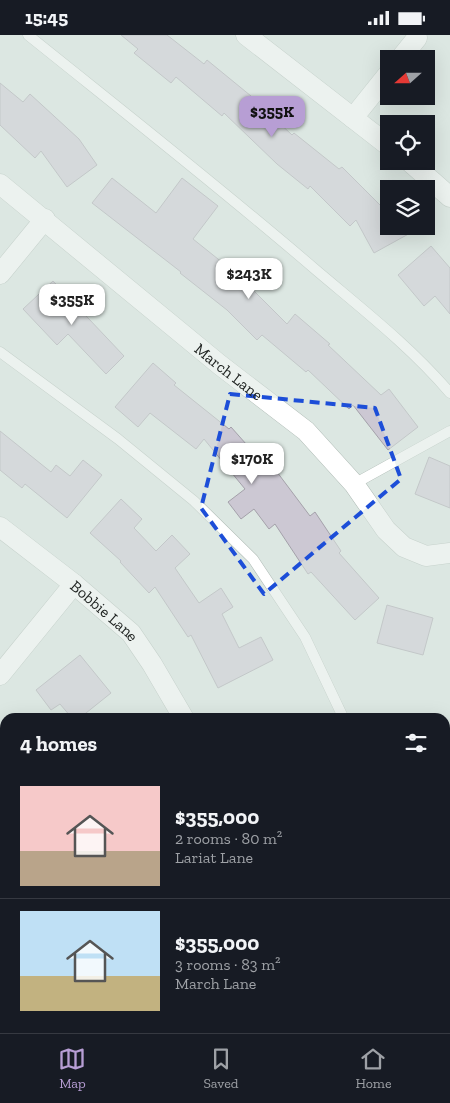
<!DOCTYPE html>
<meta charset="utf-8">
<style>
:root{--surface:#171b24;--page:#20242c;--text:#f1f3f6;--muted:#9ea1a6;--line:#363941;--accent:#b79ed4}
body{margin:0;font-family:"Zilla Slab",serif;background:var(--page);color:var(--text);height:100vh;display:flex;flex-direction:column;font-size:19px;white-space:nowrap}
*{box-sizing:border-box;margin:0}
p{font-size:16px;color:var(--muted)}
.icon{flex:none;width:28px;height:28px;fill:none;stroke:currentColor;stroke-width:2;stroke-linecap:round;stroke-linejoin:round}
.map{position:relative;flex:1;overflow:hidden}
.details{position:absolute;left:0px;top:678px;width:450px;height:321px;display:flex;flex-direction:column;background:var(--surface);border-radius:15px 15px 0 0;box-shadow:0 5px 20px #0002}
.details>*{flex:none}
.needle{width:32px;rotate:249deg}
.fabs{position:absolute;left:380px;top:15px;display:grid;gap:10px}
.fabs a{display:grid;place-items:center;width:55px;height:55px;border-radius:0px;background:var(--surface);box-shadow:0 5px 20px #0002;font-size:25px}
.price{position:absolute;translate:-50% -42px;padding:0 11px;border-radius:10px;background:#fff;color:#222;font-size:16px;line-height:32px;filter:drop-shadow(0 1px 2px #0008)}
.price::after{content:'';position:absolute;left:50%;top:30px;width:15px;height:11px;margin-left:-8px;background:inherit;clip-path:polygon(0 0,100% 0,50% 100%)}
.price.active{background:var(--accent);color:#111}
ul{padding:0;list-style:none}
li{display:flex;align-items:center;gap:15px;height:125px;padding:0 20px}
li+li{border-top:1px solid var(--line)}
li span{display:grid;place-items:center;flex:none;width:140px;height:100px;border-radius:0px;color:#555}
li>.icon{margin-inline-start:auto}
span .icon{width:60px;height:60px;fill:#fffc;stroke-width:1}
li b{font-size:21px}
h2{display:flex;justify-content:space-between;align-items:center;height:60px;padding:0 20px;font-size:21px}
.status{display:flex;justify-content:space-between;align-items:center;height:35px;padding:0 25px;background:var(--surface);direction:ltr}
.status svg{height:14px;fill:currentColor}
.tab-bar{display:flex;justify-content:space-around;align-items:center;height:70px;border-top:1px solid var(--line);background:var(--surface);font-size:14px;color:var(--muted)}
.tab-bar a{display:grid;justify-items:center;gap:2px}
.tab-bar .active{color:var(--accent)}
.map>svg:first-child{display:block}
.building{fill:#ccc8d3;stroke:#a4a1aa}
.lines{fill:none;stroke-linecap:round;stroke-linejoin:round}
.lane-casing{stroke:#adb9b3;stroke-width:11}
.street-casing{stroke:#adb9b3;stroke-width:21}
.lane{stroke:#fff;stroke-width:10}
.street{stroke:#fff;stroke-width:20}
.marked{fill:none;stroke:#1d4ed8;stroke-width:4;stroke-dasharray:10 6;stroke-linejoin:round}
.labels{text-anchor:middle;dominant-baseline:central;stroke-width:4;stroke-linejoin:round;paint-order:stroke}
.street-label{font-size:16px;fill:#212523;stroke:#dce7e2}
</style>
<div class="status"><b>15:45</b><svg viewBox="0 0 49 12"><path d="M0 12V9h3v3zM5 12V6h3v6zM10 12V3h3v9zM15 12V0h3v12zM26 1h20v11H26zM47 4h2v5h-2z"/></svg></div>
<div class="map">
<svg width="450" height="998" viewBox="0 0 450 998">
<rect width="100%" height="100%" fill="#dce7e2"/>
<path class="building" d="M121 0H167L204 29 207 25 251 61 292 100 294 98 339 134 342 132 389 179V191H423L374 218 356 185 350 191 310 151 308 154 277 129 224 78 222 81 176 42 171 48 134 18 138 14Z
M0 48 23 67 30 59 79 104 97 130 67 152 41 116 35 123 0 90Z
M112 143 156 178 182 143 218 171 193 204 238 240 287 289 295 279 330 309 328 310 381 360 389 354 418 392 388 415 353 370 349 374 308 335 306 337 262 300 257 305 227 275 180 238 181 237 92 168Z
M431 211 450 233V279L435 261 424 271 398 240Z
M53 246 124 321 106 339 68 299 57 310 23 274Z
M153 328 176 348 174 350 229 394 231 392 270 436 274 433 310 481 315 477 341 516 339 518 379 563 355 585 311 537 308 539 275 489 269 494 254 474 241 484 228 467 245 454 204 404 196 414 150 378 138 392 115 372Z
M0 396 51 437 56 430 70 441 83 425 102 440 67 483 25 449 22 453 0 435Z
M429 422 450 431V473L415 459Z
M121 464 142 484 134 493 156 516 172 500 190 519 175 533 199 568 221 553 233 572 222 579 239 613 261 602 273 625 218 653 191 600 188 602 155 552 149 558 120 527 121 526 90 498Z
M387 570 433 583 423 620 377 608Z
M80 620 111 658 81 682H71L60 669 51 675 36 655Z"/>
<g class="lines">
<g class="lane-casing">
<path id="lane" d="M28 0C125 78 222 154 316 235 362 274 411 312 450 358
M0 317 118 404 194 466 253 524 305 602 343 682
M354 449 450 396
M445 716 450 714
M122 994 124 998
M243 994 245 998"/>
</g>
<g class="street-casing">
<g id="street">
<path d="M246 0 389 111"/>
<path d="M400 24 417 3"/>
<path d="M353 83 389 38"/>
<path d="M409 126 450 162"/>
<path id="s1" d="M0 149 220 330 306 396 354 449 386 495 404 512 426 521 450 518"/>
<path d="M0 239 45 184"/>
<path id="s2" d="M0 492 74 549 131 598 152 629 183 682"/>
<path d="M0 640 74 549"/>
<path d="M311 994 313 998"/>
</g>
</g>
<use href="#lane" class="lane"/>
<use href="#street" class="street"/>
</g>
<path d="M0 0H450V998H0ZM230 359 375 373 401 444 264 559 201 473Z" fill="#dce7e2" fill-opacity=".55" fill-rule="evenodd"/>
<path class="marked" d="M230 359 375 373 401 444 264 559 201 473Z"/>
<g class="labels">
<g class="street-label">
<text stroke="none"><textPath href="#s1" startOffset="296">March Lane</textPath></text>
<text stroke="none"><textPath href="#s2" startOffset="134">Bobbie Lane</textPath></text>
</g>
</g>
</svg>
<div class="fabs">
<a><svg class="needle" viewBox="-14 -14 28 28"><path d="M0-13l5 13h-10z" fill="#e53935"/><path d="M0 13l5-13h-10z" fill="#9ea1a6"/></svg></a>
<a><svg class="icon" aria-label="locate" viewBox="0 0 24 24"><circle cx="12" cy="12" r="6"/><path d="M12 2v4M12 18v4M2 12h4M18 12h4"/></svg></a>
<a><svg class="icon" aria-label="layers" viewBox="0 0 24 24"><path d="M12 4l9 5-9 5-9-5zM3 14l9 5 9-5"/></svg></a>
</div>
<b class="price active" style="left:272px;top:103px">$355K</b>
<b class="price" style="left:249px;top:265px">$243K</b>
<b class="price" style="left:72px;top:291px">$355K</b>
<b class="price" style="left:252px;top:450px">$170K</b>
<section class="details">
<h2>4 homes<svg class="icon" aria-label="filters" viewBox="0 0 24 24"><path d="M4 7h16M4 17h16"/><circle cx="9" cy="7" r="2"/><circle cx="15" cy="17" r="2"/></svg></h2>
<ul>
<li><span style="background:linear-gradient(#f6c9c9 65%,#b9a48a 0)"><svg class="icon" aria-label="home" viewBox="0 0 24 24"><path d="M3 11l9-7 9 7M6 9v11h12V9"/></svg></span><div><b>$355,000</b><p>2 rooms · 80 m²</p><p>Lariat Lane</p></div></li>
<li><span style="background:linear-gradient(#bfe0f5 65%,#c2b280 0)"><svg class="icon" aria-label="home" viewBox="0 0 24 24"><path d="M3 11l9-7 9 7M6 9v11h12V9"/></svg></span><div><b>$355,000</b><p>3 rooms · 83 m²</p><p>March Lane</p></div></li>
</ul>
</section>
</div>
<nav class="tab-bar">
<a class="active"><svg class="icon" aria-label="map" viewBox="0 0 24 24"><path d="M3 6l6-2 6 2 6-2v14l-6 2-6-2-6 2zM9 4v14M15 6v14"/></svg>Map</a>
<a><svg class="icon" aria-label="saved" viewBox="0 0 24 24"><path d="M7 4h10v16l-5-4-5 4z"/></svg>Saved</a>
<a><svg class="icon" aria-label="home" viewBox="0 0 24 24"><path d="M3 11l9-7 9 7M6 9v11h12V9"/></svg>Home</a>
</nav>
